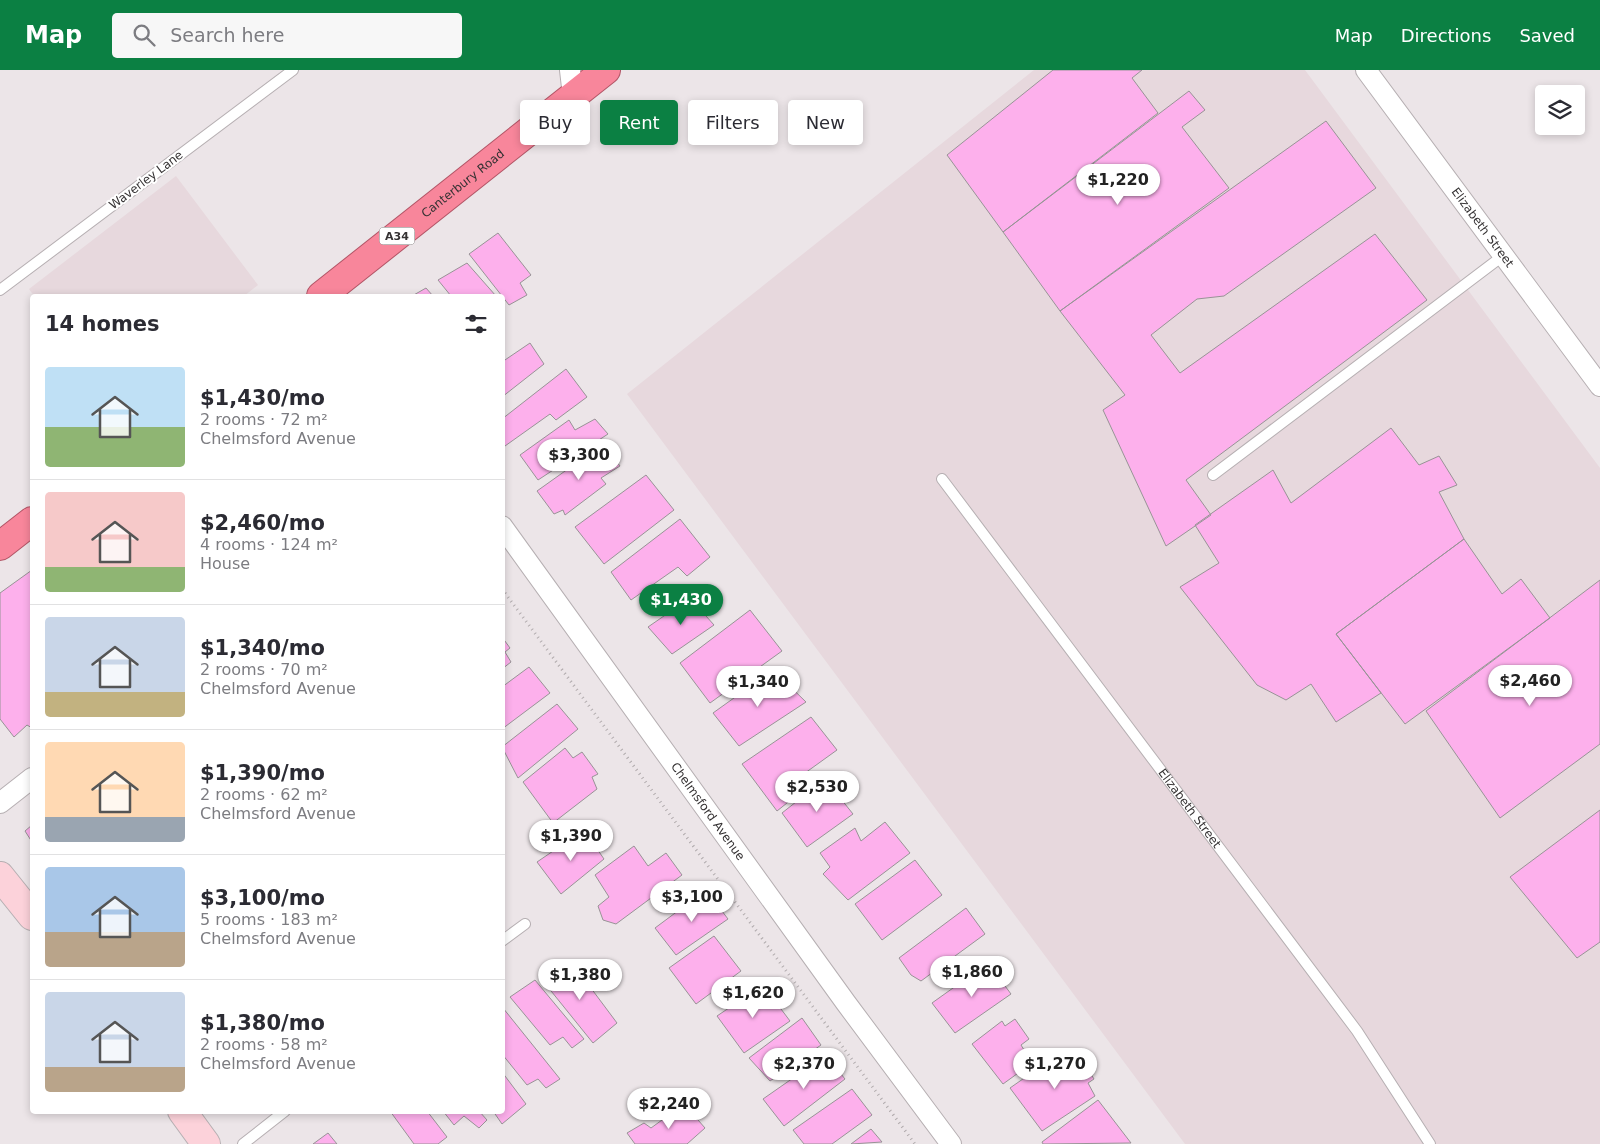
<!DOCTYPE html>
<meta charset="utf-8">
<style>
:root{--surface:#fff;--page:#f7f7f7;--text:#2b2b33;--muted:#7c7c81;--line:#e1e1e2;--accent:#0b8043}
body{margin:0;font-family:"DejaVu Sans",sans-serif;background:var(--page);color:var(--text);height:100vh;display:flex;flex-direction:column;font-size:19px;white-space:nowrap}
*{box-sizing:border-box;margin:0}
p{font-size:16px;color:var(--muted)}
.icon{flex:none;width:28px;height:28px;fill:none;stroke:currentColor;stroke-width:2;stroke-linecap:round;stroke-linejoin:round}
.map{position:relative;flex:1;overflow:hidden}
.sheet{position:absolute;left:30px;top:224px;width:475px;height:820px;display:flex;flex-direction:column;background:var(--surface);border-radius:5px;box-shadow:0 2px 8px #0003}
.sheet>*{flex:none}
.guide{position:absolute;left:520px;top:30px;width:475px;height:45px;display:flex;gap:10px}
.controls{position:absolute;left:1535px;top:15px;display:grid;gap:10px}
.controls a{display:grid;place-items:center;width:50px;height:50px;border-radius:5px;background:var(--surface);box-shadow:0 2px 8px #0003;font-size:25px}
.price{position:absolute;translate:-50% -42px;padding:0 11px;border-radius:18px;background:#fff;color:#222;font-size:16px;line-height:32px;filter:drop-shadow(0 1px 2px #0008)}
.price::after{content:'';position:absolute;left:50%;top:30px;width:15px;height:11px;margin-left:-8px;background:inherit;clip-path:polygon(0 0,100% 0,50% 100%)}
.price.current{background:var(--accent);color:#fff}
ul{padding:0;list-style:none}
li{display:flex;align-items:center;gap:15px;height:125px;padding:0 15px}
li+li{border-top:1px solid var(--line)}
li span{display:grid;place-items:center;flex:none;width:140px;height:100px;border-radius:5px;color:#555}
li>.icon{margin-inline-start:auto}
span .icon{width:60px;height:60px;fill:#fffc;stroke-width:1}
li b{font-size:21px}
h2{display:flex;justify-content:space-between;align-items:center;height:60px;padding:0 15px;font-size:21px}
.pill{padding:0 18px;border-radius:5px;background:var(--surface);box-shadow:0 2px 8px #0003;font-size:18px;line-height:45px}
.pill.current{background:var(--accent);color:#fff}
header{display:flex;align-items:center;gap:30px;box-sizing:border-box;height:70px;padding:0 25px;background:var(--accent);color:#fff}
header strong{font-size:24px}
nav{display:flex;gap:28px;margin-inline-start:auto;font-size:18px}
.search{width:350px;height:45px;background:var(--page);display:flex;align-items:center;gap:12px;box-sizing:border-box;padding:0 18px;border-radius:5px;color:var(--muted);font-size:19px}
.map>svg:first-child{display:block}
.built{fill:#e7d8dd}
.building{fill:#fdb0ec;stroke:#989396}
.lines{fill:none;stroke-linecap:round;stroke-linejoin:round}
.service-casing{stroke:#b6afb2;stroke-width:12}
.minor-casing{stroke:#b6afb2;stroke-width:22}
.secondary-casing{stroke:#b6afb2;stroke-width:30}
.trunk-casing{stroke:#b25566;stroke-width:30}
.path{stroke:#b1abad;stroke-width:3;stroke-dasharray:1 4;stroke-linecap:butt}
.service{stroke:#fff;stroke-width:10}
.minor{stroke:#fff;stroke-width:20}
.secondary{stroke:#fcd2da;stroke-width:28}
.trunk{stroke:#f8869b;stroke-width:28}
.labels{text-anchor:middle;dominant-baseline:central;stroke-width:4;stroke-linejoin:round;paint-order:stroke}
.shield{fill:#fff;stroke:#727070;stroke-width:1}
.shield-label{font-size:11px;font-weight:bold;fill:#353233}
.street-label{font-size:12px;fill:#353233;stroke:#fff}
</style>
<header>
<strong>Map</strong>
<div class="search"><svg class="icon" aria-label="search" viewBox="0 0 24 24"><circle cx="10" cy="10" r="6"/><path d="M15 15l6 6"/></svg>Search here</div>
<nav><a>Map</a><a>Directions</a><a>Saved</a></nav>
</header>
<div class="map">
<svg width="1600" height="1074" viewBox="0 0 1600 1074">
<rect width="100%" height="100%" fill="#ece5e8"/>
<path class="built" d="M1034 0H1305L1600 398V1074H1185L627 324Z
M176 106 258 215 244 226H34L29 219Z"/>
<path class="building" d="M1053 0H1142L1132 8 1158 43 1003 162 947 85Z
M1189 21 1205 40 1182 57 1229 118 1060 241 1003 162Z
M1326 51 1376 118 1224 226 1197 229 1151 265 1180 303 1375 164 1427 230 1186 410 1211 445 1166 476 1103 340 1125 325 1060 241Z
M498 163 531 205 520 213 527 225 509 235 469 184Z
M467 193 496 226H451L438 210Z
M426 218 433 226H412Z
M530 273 544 294 502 327V292Z
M566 299 587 327 556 350 550 344 505 376 502 373V349Z
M595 349 608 364 538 410 520 385 569 350 575 360Z
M1391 358 1419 395 1439 386 1457 415 1439 422 1464 469 1336 564 1381 623 1336 652 1311 614 1286 630 1257 615 1180 517 1219 493 1195 455 1273 400 1291 433Z
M603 374 620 396 601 408 606 414 565 445 563 440 554 444 537 421Z
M646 405 674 440 604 494 575 457Z
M680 449 710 487 687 506 678 497 631 530 611 502Z
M1464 469 1502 524 1521 509 1550 548 1405 654 1336 564Z
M32 500V658L27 655 14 667 0 649V523Z
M1600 510V674L1500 748 1426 641Z
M690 528 714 555 672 584 648 557Z
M750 540 782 581 710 633 680 593Z
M502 567 510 578 505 582 511 592 502 599Z
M529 597 550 623 502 659V617Z
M773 600 806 632 739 676 713 643Z
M557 634 578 659 518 708 502 677Z
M811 647 837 680 787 716 797 725 777 741 742 694Z
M565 678 573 688 582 682 598 704 592 707 597 719 553 753 523 712Z
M825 709 853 744 807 777 782 743Z
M1600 740V872L1577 888 1510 807Z
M885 752 910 783 848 830 823 804 830 797 820 783 855 758 861 771Z
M32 755V772L25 761Z
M584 760 604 789 561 824 537 792Z
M634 776 648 796 666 783 682 805 616 854 603 850 598 836 609 827 595 805Z
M915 790 942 825 882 870 855 834Z
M706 820 728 849 676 885 655 858Z
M966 838 985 864 921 911 911 905 899 888Z
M714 866 741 901 696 934 669 898Z
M570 890 617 953 593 973 543 911Z
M988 893 1011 924 955 963 932 933Z
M535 910 584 969 572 978 563 967 550 975 510 927Z
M763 915 790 951 744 983 717 946Z
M503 938 560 1009 546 1018 538 1009 527 1015 502 984Z
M802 948 821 975 770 1011 749 988Z
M1015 949 1029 969 1021 975 1032 993 1003 1014 972 974 1002 951 1005 956Z
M1063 981 1069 990 1078 984 1094 1009 1088 1013 1095 1026 1042 1061 1010 1018Z
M826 985 845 1009 784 1056 763 1029Z
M502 1002 526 1034 502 1054 493 1041H502Z
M852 1019 872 1045 832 1074H804L793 1060Z
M1098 1030 1131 1073 1043 1074 1042 1072Z
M684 1034 705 1058 687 1074H635L627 1063 644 1053 651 1058Z
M390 1041H427L447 1067 438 1074H414Z
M443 1041H479L487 1050 479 1058 464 1046 454 1055Z
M871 1059 882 1072 851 1074Z
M328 1063 337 1074H313Z"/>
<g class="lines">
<g class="service-casing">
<g id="service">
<path d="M0 220 293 0"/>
<path d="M1213 405 1504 185"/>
<path id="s1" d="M942 409 1357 961 1430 1074"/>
<path d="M502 871 525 854"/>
<path d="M243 1074 285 1041"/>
</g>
</g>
<g class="minor-casing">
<g id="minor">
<path d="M570 0 573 26"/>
<path id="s2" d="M1366 0 1600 316"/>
<path id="s3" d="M502 456 846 933 951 1074"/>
<path d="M0 733 32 708"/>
</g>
</g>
<g class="secondary-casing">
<path id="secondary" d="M0 806 32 846
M182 1041 206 1074"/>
</g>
<g class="trunk-casing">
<g id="trunk">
<path id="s4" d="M321 226 606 0"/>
<path d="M0 476 32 451"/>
</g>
</g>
<path class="path" d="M502 519 915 1074"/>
<use href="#service" class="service"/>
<use href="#minor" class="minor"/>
<use href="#secondary" class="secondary"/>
<use href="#trunk" class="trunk"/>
</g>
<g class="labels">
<rect class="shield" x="379.5" y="157.5" width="35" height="17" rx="4"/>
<g class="shield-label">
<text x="397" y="166">A34</text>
</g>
<g class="street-label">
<text transform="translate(146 110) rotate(-37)">Waverley Lane</text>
<text stroke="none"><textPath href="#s4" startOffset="181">Canterbury Road</textPath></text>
<text stroke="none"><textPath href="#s2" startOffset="196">Elizabeth Street</textPath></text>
<text stroke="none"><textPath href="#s1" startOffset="412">Elizabeth Street</textPath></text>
<text stroke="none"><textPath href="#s3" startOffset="352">Chelmsford Avenue</textPath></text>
</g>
</g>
</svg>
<div class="controls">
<a><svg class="icon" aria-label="layers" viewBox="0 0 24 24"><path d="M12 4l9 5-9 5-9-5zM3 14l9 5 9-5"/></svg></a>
</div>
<b class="price" style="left:1118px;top:136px">$1,220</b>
<b class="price" style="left:579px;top:411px">$3,300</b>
<b class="price current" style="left:681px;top:556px">$1,430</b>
<b class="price" style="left:1530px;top:637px">$2,460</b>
<b class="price" style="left:758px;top:638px">$1,340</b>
<b class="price" style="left:817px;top:743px">$2,530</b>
<b class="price" style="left:571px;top:792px">$1,390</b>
<b class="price" style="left:692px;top:853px">$3,100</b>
<b class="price" style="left:972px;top:928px">$1,860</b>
<b class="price" style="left:580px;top:931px">$1,380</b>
<b class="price" style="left:753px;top:949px">$1,620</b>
<b class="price" style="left:804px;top:1020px">$2,370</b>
<b class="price" style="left:1055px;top:1020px">$1,270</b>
<b class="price" style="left:669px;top:1060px">$2,240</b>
<div class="guide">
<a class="pill">Buy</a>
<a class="pill current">Rent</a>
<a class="pill">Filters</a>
<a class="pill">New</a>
</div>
<section class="sheet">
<h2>14 homes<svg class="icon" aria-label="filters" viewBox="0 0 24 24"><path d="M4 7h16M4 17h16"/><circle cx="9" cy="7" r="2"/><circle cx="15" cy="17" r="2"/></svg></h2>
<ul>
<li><span style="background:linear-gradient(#bfe0f5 60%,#8fb573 0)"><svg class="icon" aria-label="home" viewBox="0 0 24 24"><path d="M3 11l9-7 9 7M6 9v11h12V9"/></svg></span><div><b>$1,430/mo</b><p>2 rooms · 72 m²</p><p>Chelmsford Avenue</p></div></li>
<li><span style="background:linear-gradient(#f6c9c9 75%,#8fb573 0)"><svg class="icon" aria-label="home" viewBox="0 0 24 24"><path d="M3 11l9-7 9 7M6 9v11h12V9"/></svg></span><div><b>$2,460/mo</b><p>4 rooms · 124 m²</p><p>House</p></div></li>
<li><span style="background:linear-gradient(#c9d6e8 75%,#c2b280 0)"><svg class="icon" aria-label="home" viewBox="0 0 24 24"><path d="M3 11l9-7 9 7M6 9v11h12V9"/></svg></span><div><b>$1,340/mo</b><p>2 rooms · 70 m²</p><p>Chelmsford Avenue</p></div></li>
<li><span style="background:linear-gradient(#ffd9b3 75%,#9aa5b1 0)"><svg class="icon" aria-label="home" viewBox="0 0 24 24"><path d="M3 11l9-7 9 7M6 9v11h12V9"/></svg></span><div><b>$1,390/mo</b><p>2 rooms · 62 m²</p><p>Chelmsford Avenue</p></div></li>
<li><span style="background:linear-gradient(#a9c7e8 65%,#b9a48a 0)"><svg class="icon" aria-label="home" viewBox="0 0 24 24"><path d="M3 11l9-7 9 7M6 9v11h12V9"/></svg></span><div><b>$3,100/mo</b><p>5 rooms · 183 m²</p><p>Chelmsford Avenue</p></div></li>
<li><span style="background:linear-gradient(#c9d6e8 75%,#b9a48a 0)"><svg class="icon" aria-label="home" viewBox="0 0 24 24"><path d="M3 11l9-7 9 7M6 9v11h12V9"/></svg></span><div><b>$1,380/mo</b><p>2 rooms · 58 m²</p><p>Chelmsford Avenue</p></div></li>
</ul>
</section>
</div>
